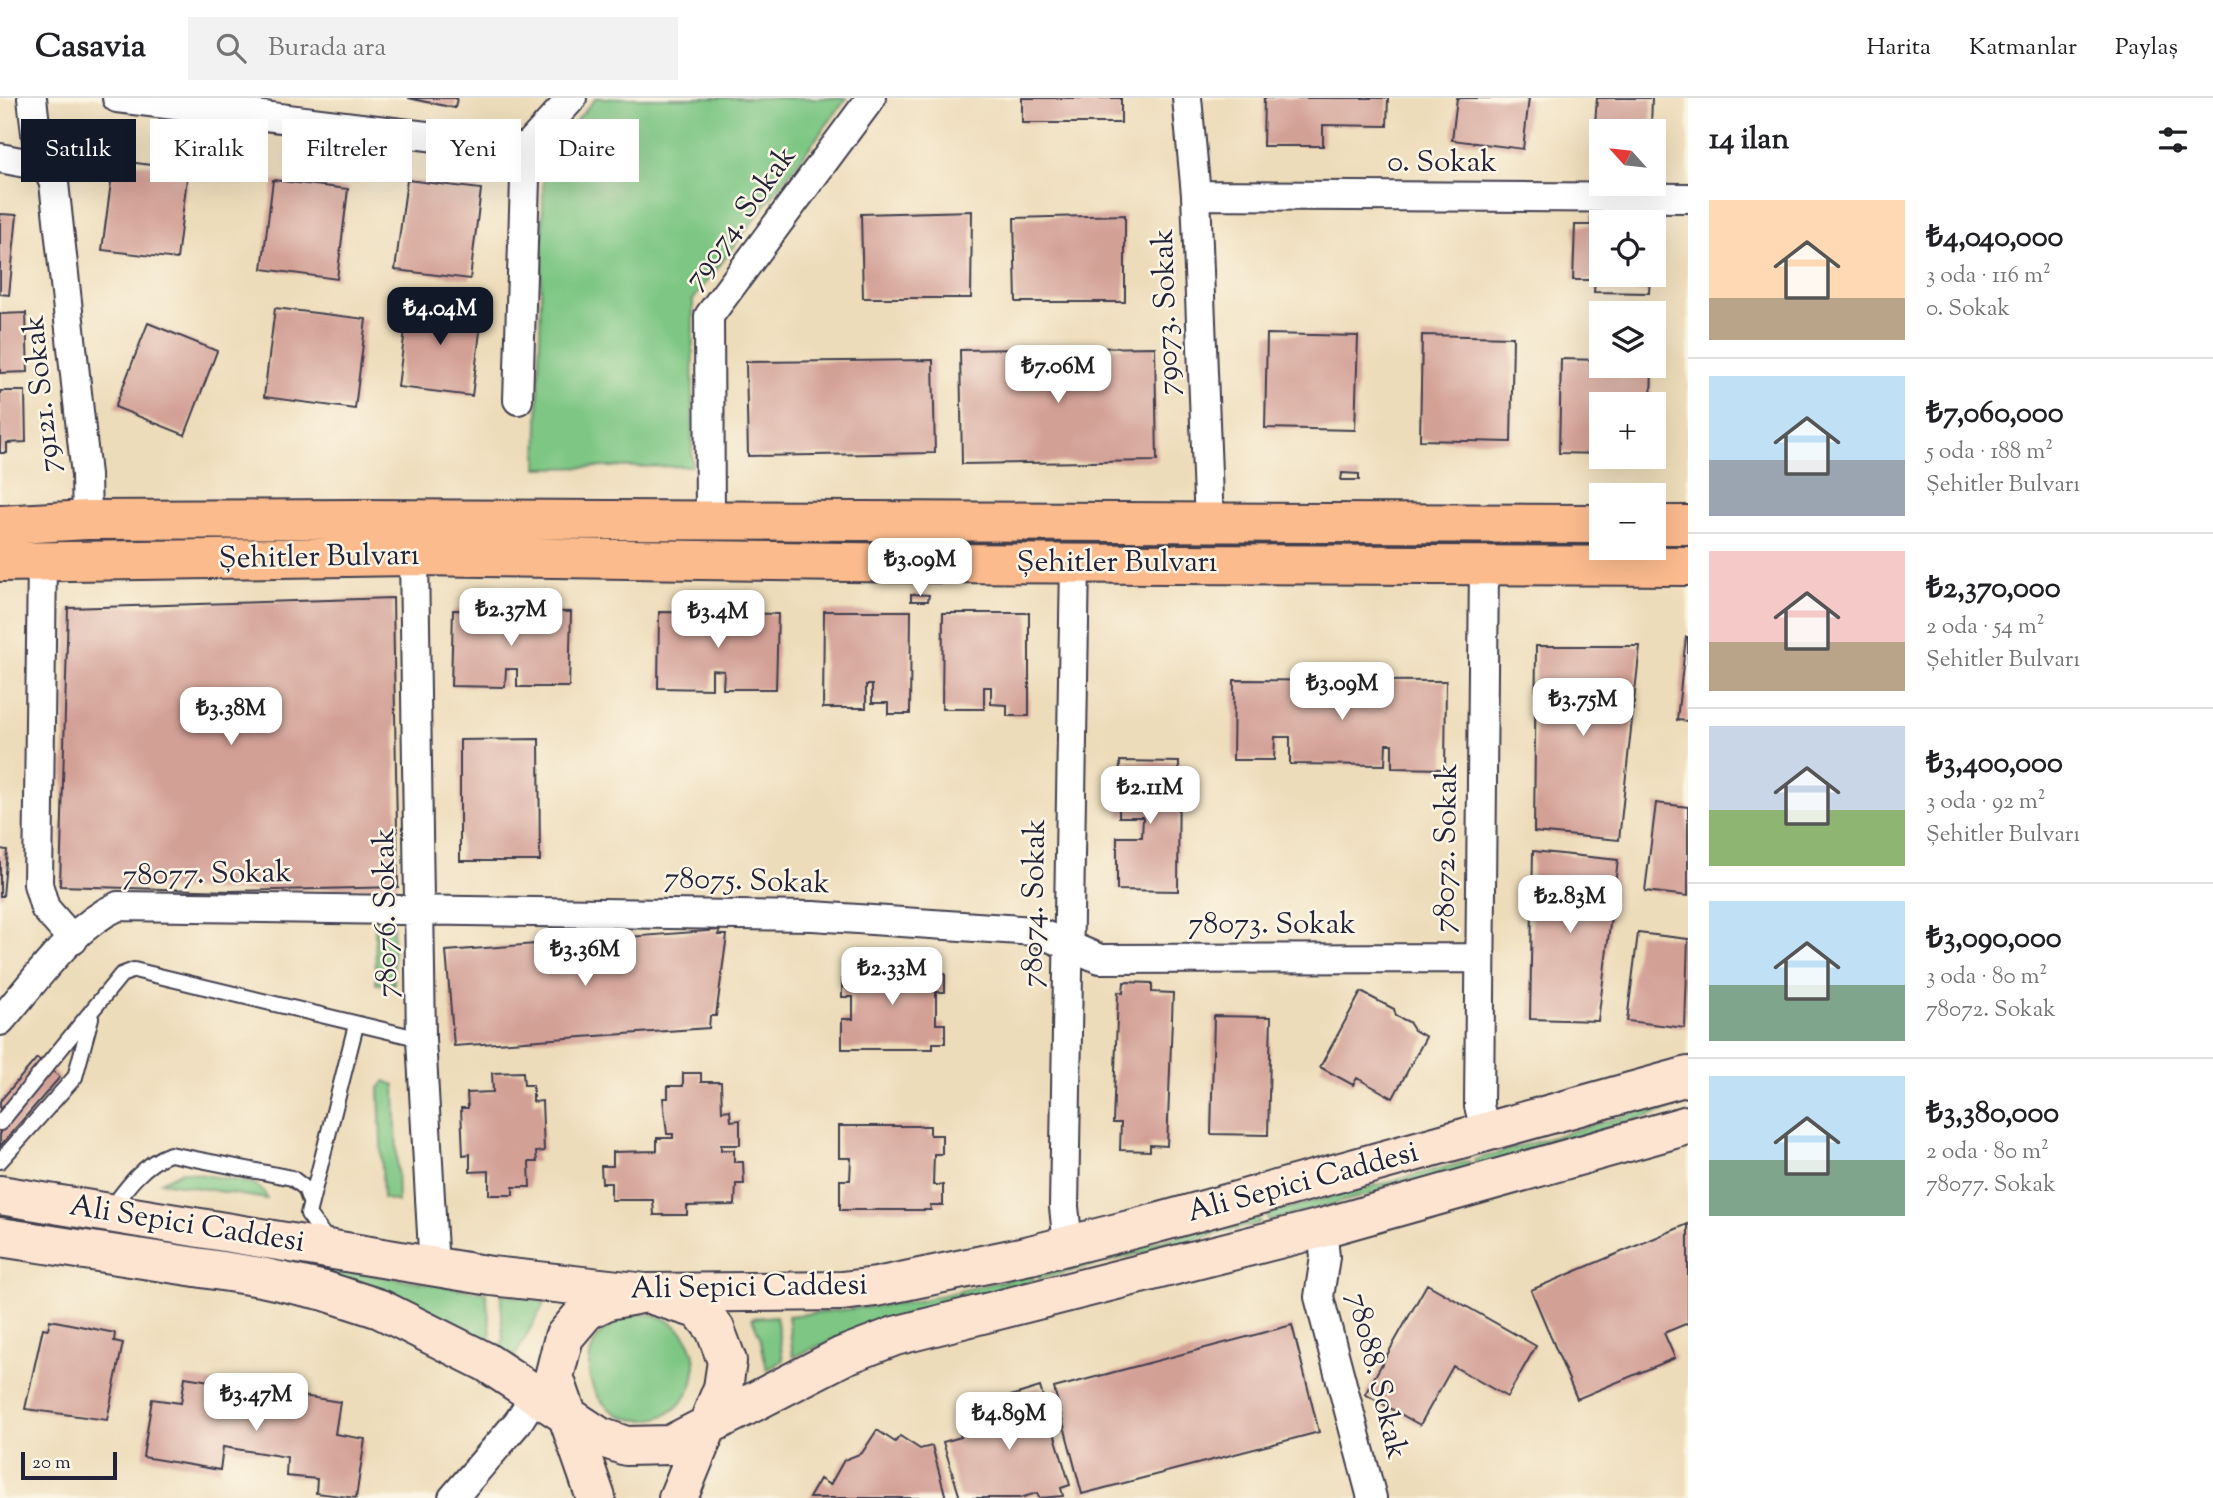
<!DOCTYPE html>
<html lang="tr">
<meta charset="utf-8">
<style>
:root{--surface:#fff;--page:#f2f2f2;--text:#202124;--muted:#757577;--line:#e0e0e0;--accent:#111827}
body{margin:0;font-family:"Sorts Mill Goudy",serif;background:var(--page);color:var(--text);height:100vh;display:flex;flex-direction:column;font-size:26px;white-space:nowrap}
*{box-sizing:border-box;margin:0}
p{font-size:23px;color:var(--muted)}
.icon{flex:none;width:38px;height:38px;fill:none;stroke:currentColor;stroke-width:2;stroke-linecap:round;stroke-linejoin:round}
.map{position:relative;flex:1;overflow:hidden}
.panel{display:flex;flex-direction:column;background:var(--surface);width:525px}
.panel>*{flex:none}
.hud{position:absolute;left:21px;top:21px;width:665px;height:63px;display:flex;gap:14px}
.needle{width:46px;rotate:297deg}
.controls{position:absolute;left:1589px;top:21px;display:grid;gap:14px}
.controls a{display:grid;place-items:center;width:77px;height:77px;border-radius:0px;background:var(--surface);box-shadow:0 7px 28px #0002;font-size:35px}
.scale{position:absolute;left:21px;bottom:18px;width:96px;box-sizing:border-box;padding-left:7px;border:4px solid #22223b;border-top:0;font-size:19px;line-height:24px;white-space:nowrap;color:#22223b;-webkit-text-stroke:5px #fcf5e5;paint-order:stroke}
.price{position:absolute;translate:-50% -60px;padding:0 16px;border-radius:14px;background:#fff;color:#222;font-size:23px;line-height:46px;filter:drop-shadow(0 2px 4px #0008)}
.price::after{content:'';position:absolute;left:50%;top:42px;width:21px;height:16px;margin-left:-10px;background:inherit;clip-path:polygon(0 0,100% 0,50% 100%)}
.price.selected{background:var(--accent);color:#fff}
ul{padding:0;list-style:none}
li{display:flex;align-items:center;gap:21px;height:175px;padding:0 21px}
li+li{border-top:2px solid var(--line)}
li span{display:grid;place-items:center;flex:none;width:196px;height:140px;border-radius:0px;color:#555}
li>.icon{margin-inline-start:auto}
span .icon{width:84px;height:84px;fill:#fffc;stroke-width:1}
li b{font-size:30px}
h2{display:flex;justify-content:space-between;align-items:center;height:84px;padding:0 21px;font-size:30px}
.pill{padding:0 24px;border-radius:0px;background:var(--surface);box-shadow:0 7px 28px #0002;font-size:24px;line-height:63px}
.pill.selected{background:var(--accent);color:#fff}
header{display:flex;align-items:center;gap:42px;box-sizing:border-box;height:98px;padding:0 35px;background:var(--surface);border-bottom:2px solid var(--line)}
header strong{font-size:33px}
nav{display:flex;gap:38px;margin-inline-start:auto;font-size:24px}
.search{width:490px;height:63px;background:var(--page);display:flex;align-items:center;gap:18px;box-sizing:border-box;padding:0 24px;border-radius:0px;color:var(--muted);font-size:26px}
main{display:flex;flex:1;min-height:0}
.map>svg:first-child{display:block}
.green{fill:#7dc683;stroke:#50745f;stroke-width:2}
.building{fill:#d3a096}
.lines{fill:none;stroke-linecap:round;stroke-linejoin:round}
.lane-casing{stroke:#403e4e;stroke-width:18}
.street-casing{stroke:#403e4e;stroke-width:32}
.secondary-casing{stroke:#403e4e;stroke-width:42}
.primary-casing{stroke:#403e4e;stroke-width:42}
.lane{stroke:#fff;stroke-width:14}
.street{stroke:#fff;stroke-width:28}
.secondary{stroke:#fde4d1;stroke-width:38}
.primary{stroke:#fbbb8d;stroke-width:38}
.labels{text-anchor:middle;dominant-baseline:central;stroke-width:5;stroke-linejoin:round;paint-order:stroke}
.street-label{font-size:30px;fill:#22223b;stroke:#fcf5e5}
</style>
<header>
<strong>Casavia</strong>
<div class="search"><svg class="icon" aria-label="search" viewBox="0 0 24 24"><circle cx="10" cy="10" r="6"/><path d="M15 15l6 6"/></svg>Burada ara</div>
<nav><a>Harita</a><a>Katmanlar</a><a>Paylaş</a></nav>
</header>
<main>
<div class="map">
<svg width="1688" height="1400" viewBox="0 0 1688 1400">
<rect width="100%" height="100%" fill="#fcf5e5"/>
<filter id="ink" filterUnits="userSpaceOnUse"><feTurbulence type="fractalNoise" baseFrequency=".0143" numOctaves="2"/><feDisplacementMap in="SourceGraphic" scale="14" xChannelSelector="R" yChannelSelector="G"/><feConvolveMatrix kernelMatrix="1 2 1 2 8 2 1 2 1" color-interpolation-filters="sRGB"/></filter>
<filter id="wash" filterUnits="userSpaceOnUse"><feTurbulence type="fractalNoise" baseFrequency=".00686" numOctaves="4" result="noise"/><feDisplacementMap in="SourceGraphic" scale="28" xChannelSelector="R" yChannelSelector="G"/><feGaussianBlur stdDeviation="1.57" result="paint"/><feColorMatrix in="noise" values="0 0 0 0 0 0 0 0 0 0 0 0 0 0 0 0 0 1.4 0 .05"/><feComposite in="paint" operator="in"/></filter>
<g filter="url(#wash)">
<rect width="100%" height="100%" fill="#eddcb9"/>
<path class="green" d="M596 0H847L693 202 692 368 537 370 544 60Z
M629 438 1445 442V449L629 443Z
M1654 442 1688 443V450L1457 449V443H1601V450H1654Z
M375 823H393L394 886H376Z
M385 983 395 987 398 1104 383 1100 379 990Z
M1688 999V1006L1477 1068 1474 1062Z
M1469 1063 1471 1070 1268 1123 1266 1116Z
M182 1073 255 1086 264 1094 267 1101 161 1084Z
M0 1116 486 1195 491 1237 487 1244 425 1212 360 1189 0 1124Z
M1258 1118 1260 1125 1039 1181 1037 1174Z
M1032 1176 1034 1183 865 1228 793 1259 788 1218 913 1204Z
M501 1196 545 1204 514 1260 499 1252 503 1242Z
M589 1269a53 53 0 1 1 106 0a53 53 0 1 1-106 0Z
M776 1218 783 1262 767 1272 760 1239 752 1220Z"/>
<g id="blocks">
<path class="building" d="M408 0H457L455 10Z
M1022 0H1121V25H1022Z
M1264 0H1388L1387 28 1323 27V48H1263Z
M1457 0H1529L1523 51 1452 42Z
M1597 0H1652L1651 29 1595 26Z
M114 62 188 72 177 161 102 152Z
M273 82 348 91 337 181 262 171Z
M407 82 481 91 470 181 395 172Z
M972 113 971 200H863L861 116Z
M0 116 17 117 9 197 0 196Z
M1591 116 1651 118V124H1601V177H1650L1649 195 1594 194 1595 182H1573L1575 127H1591Z
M1125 117V204H1016L1014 120Z
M409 199 483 209 472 298 398 289Z
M275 210 366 221 355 311 264 299Z
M26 215 28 274 0 275V216Z
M148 225 217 253 185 337 115 309Z
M1267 236 1358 238 1355 332 1265 330Z
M1422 237 1513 239 1511 344 1420 342Z
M1155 249 1157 363 962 366 960 252Z
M1561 261 1601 262V268H1652L1651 306H1601V356L1559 355Z
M933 262 935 355 748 358 746 264Z
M0 293H25L26 344 7 345V355H0Z
M1342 375 1359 376V382H1341Z
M911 496 929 497 928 503H911Z
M393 500 398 789 231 793 60 788 68 510Z
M453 512 571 514 569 589H517V571H506L505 589 451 588Z
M824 513H911L910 616H888V605H872V587H866V610H823Z
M659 514 778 516 776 591H723L724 573 712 572V591L658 590Z
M943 515H1029V618H1007V607L991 606V589H984V611H942Z
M1686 539H1688V623L1677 622Z
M1536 548H1640L1619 742 1534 734Z
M1234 582 1446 583 1445 671 1392 670V646H1386L1385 667 1290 666V639H1275L1274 662H1233Z
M539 641 540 763H460V642Z
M1120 663 1179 664 1178 793 1117 792V739H1142L1143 719H1119Z
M1656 705 1688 709V798L1645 793Z
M0 751 7 752 3 798H0Z
M1533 753 1618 762 1598 923 1530 921Z
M720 832 718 837H727L716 918H710L709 930 454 948 446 853Z
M1638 835 1688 841 1685 930 1627 923Z
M842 866 932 867V876H945V894H936V926H945V945H933V951H842V921H853V899H842Z
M1124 884 1152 885V894L1173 895 1167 1048 1150 1047V1053L1120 1052 1121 1025H1113L1118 894 1123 895Z
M1361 894 1394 911 1396 918 1409 924 1414 932 1426 939 1393 1000 1357 980 1353 987 1320 969Z
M1214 918 1271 919 1268 1037 1211 1036Z
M37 960 60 979 0 1048V1003Z
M523 974 524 987H533V1004L542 1003 544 1053 536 1054 537 1064H529L530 1089H513V1097H489V1073L470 1074V1056L463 1057 461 1010H468L467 995 493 994 492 975Z
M683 975H701V984H721L722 1013 730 1012 731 1023 740 1022V1047H721V1052H734V1064H743L744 1086H736L735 1107 687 1108V1117H654L653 1102H611V1085H602L601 1068H613V1054L657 1053V1040H673V1036H667L663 1000H668V988H683Z
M839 1028H930V1037H942V1056H934L933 1087H943V1107H930L931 1112H840V1082H850L851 1060H839Z
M1688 1126V1225L1664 1235 1675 1260 1577 1301 1531 1192Z
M1427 1186 1536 1248 1507 1299 1453 1268 1420 1327 1365 1296Z
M50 1222 115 1235 114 1243 123 1245 107 1322 25 1311 43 1230 48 1231Z
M1292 1227 1319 1334 1082 1396 1054 1290Z
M185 1279 340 1304 335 1336 365 1341 356 1400 316 1395 317 1381 286 1378 287 1359 223 1349 220 1372 143 1359 152 1301 181 1305Z
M1040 1289 1070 1387 1061 1390 1063 1398 1039 1400 1037 1395 1020 1400H960L943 1344 961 1339 957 1325 1003 1311 1001 1301Z
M877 1332 895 1344 900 1338 920 1351 932 1348 946 1400H809L820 1381 830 1387 844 1362 862 1355Z"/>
</g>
</g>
<g filter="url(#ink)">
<use href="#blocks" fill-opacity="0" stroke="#403e4e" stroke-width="2"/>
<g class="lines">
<g class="lane-casing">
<path id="lane" d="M0 1025 121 877 134 872 421 941
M0 1063 75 979 91 920
M110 1112C126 1090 144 1065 170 1056L292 1080 305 1090 310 1104
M328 1143 308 1116 356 927"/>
</g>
<g class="street-casing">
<path id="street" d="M32 0 38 52 54 85 86 377 87 422
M117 0 526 50
M1187 0 1196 97 1209 426
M0 60 46 69
M1196 97 1688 100
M518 302 526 50 572 0
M710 421 709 218 871 0
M414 458 421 941 434 1171
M42 463 38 786 45 810 73 842
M1484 465 1479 1008 1486 1035
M0 923C35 884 70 830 118 808L813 818 1035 833 1100 861 1479 860
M1322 1130 1325 1159 1319 1199 1372 1400
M1068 1147 1064 1109 1075 464
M453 1400 518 1324 534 1299"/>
</g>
<g class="secondary-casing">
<path id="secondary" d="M0 1097 491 1178 646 1195 842 1193 876 1189 1030 1157 1157 1125 1688 978
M0 1139 261 1179 325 1193 380 1211 486 1264 600 1339 626 1348 670 1347 843 1258 895 1238 1322 1130 1688 1027
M596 1400 554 1279 564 1239 587 1212 608 1202 646 1195 700 1212 715 1231 727 1263 723 1290 678 1400"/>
</g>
<g class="primary-casing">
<path id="primary" d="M0 427 87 422 358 421 1601 426
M1654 427H1688
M0 464 414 458 922 465 1688 468"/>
</g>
<use href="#lane" class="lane"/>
<use href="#street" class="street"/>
<use href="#secondary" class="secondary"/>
<use href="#primary" class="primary"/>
</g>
</g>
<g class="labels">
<g class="street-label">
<text x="1442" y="65">0. Sokak</text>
<text transform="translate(741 120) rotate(-54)">79074. Sokak</text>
<text transform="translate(1167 214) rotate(-92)">79073. Sokak</text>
<text transform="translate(43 296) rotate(-96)">79121. Sokak</text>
<text transform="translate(319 460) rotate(-1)">Şehitler Bulvarı</text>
<text x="1117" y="465">Şehitler Bulvarı</text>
<text transform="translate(1447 750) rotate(-89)">78072. Sokak</text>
<text transform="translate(207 777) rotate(-1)">78077. Sokak</text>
<text transform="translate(747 784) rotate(2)">78075. Sokak</text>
<text transform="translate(1035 805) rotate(-89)">78074. Sokak</text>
<text transform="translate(387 815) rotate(-91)">78076. Sokak</text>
<text x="1272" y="827">78073. Sokak</text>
<text transform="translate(1303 1085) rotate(-15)">Ali Sepici Caddesi</text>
<text transform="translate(187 1127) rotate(9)">Ali Sepici Caddesi</text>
<text transform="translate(749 1190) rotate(-1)">Ali Sepici Caddesi</text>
<text transform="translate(1376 1278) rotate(76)">78088. Sokak</text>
</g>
</g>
</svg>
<div class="controls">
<a><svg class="needle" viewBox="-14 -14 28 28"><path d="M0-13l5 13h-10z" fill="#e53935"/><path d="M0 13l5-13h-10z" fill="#757577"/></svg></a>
<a><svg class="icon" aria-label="locate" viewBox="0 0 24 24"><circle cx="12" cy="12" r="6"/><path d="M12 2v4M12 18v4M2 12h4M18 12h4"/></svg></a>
<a><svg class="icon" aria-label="layers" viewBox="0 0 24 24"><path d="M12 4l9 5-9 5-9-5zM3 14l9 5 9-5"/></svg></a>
<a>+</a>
<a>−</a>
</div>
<div class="scale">20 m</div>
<b class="price selected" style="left:440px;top:249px">₺4.04M</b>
<b class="price" style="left:1058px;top:307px">₺7.06M</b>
<b class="price" style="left:920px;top:500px">₺3.09M</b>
<b class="price" style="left:511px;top:550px">₺2.37M</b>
<b class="price" style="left:718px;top:552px">₺3.4M</b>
<b class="price" style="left:1342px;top:624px">₺3.09M</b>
<b class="price" style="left:1583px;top:640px">₺3.75M</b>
<b class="price" style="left:231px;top:649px">₺3.38M</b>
<b class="price" style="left:1150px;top:728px">₺2.11M</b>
<b class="price" style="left:1570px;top:837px">₺2.83M</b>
<b class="price" style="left:585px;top:890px">₺3.36M</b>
<b class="price" style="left:892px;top:909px">₺2.33M</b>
<b class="price" style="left:256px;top:1335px">₺3.47M</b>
<b class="price" style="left:1009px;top:1354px">₺4.89M</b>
<div class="hud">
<a class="pill selected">Satılık</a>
<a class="pill">Kiralık</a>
<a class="pill">Filtreler</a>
<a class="pill">Yeni</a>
<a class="pill">Daire</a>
</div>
</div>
<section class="panel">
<h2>14 ilan<svg class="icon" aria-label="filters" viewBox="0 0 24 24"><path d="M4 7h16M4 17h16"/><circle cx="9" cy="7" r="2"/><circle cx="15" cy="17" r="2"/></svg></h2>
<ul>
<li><span style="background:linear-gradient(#ffd9b3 70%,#b9a48a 0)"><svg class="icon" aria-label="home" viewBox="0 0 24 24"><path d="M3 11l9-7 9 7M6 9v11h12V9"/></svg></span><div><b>₺4,040,000</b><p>3 oda · 116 m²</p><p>0. Sokak</p></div></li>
<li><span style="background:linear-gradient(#bfe0f5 60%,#9aa5b1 0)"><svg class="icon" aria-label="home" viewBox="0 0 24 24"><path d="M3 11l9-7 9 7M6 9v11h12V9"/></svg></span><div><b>₺7,060,000</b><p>5 oda · 188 m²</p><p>Şehitler Bulvarı</p></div></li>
<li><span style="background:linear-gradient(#f6c9c9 65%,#b9a48a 0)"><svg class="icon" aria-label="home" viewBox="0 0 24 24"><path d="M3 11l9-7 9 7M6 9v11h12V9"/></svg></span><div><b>₺2,370,000</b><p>2 oda · 54 m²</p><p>Şehitler Bulvarı</p></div></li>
<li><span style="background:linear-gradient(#c9d6e8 60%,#8fb573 0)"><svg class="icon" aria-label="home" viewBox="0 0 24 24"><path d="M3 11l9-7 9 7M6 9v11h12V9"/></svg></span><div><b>₺3,400,000</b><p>3 oda · 92 m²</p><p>Şehitler Bulvarı</p></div></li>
<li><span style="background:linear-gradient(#bfe0f5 60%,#7fa58c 0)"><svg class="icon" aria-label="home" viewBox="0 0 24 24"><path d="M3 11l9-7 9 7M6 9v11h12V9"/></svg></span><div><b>₺3,090,000</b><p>3 oda · 80 m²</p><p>78072. Sokak</p></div></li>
<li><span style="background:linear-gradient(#bfe0f5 60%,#7fa58c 0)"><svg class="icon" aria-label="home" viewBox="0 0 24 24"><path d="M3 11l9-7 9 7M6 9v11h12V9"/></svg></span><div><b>₺3,380,000</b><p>2 oda · 80 m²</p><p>78077. Sokak</p></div></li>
</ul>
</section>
</main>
